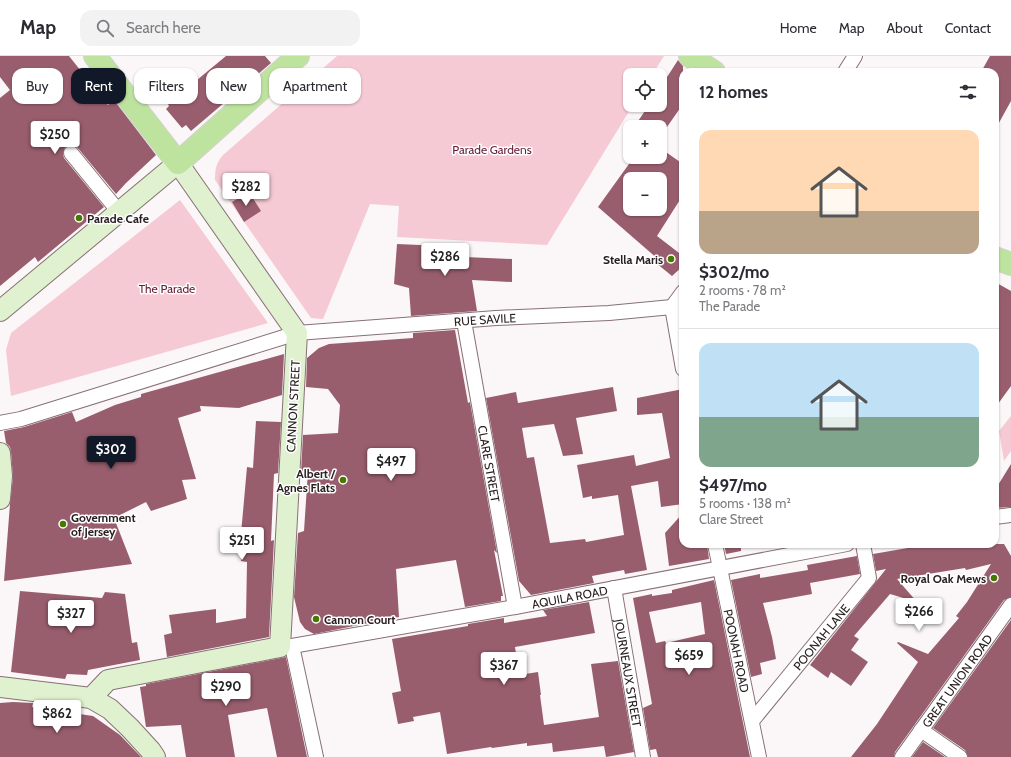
<!DOCTYPE html>
<meta charset="utf-8">
<style>
:root{--surface:#fff;--page:#f2f2f3;--text:#2b2b33;--muted:#7c7c81;--line:#e1e1e2;--accent:#111827}
body{margin:0;font-family:Cabin,sans-serif;background:var(--page);color:var(--text);height:100vh;display:flex;flex-direction:column;font-size:15px;white-space:nowrap}
*{box-sizing:border-box;margin:0}
p{font-size:13px;color:var(--muted)}
.icon{flex:none;width:22px;height:22px;fill:none;stroke:currentColor;stroke-width:2;stroke-linecap:round;stroke-linejoin:round}
.map{position:relative;flex:1;overflow:hidden}
.side{position:absolute;left:679px;top:12px;width:320px;height:480px;display:flex;flex-direction:column;background:var(--surface);border-radius:12px;box-shadow:0 1px 3px #0004}
.side>*{flex:none}
.banner{position:absolute;left:12px;top:12px;width:380px;height:36px;display:flex;gap:8px}
.buttons{position:absolute;left:623px;top:12px;display:grid;gap:8px}
.buttons a{display:grid;place-items:center;width:44px;height:44px;border-radius:8px;background:var(--surface);box-shadow:0 1px 3px #0004;font-size:20px}
.price{position:absolute;translate:-50% -34px;padding:0 9px;border-radius:4px;background:#fff;color:#222;font-size:13px;line-height:26px;filter:drop-shadow(0 1px 2px #0008)}
.price::after{content:'';position:absolute;left:50%;top:24px;width:12px;height:9px;margin-left:-6px;background:inherit;clip-path:polygon(0 0,100% 0,50% 100%)}
.price.current{background:var(--accent);color:#fff}
ul{padding:0;list-style:none}
li{display:grid;align-content:center;gap:8px;height:212px;padding:0 20px}
li+li{border-top:1px solid var(--line)}
li span{display:grid;place-items:center;height:124px;border-radius:12px;color:#555}
li>.icon{margin-inline-start:auto}
span .icon{width:72px;height:72px;fill:#fffc;stroke-width:1}
li b{font-size:17px}
h2{display:flex;justify-content:space-between;align-items:center;height:48px;padding:0 20px;font-size:17px}
.chip{padding:0 14px;border-radius:12px;background:var(--surface);box-shadow:0 1px 3px #0004;font-size:14px;line-height:36px}
.chip.current{background:var(--accent);color:#fff}
header{display:flex;align-items:center;gap:24px;box-sizing:border-box;height:56px;padding:0 20px;background:var(--surface);border-bottom:1px solid var(--line)}
header strong{font-size:19px}
nav{display:flex;gap:22px;margin-inline-start:auto;font-size:14px}
.search{width:280px;height:36px;background:var(--page);display:flex;align-items:center;gap:10px;box-sizing:border-box;padding:0 14px;border-radius:12px;color:var(--muted);font-size:15px}
.map>svg:first-child{display:block}
.green{fill:#f6cad4}
.building{fill:#995e6e;fill-rule:evenodd}
.lines{fill:none;stroke-linecap:round;stroke-linejoin:round}
.street-casing{stroke:#877076;stroke-width:16}
.secondary-casing{stroke:#877076;stroke-width:22}
.primary-casing{stroke:#d4d2d3;stroke-width:24}
.street{stroke:#fff;stroke-width:14}
.secondary{stroke:#dff1ce;stroke-width:20}
.primary{stroke:#bee39e;stroke-width:22}
.poi-dot{fill:#467802;stroke:#fff;stroke-width:1.5}
.labels{text-anchor:middle;dominant-baseline:central;stroke-width:3;stroke-linejoin:round;paint-order:stroke}
.park-label{font-size:12px;fill:#661c36;stroke:#fff}
.poi-label{font-size:12px;font-weight:bold;fill:#2a2022;stroke:#fff;text-anchor:start}
.street-label{font-size:12px;fill:#2a2022;stroke:#fff}
</style>
<header>
<strong>Map</strong>
<div class="search"><svg class="icon" aria-label="search" viewBox="0 0 24 24"><circle cx="10" cy="10" r="6"/><path d="M15 15l6 6"/></svg>Search here</div>
<nav><a>Home</a><a>Map</a><a>About</a><a>Contact</a></nav>
</header>
<div class="map">
<svg width="1011" height="701" viewBox="0 0 1011 701">
<rect width="100%" height="100%" fill="#fbf6f7"/>
<path class="green" d="M337 0H664L652 19H630V49H633L547 189 397 181 399 150 370 148 323 263 311 262 215 124C215 114 216 107 223 99Z
M180 144 268 267 11 340 6 294 11 277Z
M1011 360V395L1004 405 999 375Z"/>
<path class="building" d="M0 0H69L108 49 114 44 156 99 126 127 116 138 77 91 70 89 65 91 63 98 64 102 104 151 38 206 35 201 0 230V42L10 34 0 21Z
M226 0H265L271 7 191 75 186 69 182 72 166 53 169 50 168 48Z
M990 0H1011V45L995 74V16H981Z
M678 4 683 10V48L667 71H634L649 49H660V32Z
M660 92 683 108V139L657 180 683 200V210L672 220 656 207 659 204 598 151 634 101H660ZM630 123H660V153H630Z
M249 136 261 155 244 166 232 146Z
M397 188 466 191 465 201 512 203V226L472 224 477 255 411 260 409 232 394 228Z
M995 226 1011 235V330L995 352Z
M455 274 468 347 470 346 497 497 494 494 503 540H501V545L465 551 456 504 396 513 399 561 314 578 305 573 300 566 294 541 298 477 304 475 308 415 301 416 303 379 338 377 340 349 328 333 306 331 307 302 319 292 329 288 413 282V277Z
M284 298 282 339 239 352 200 350 201 355 178 362 196 423 182 424 187 443 151 455 146 446 114 462 132 508 4 525 10 448 13 421 11 396 10 391 6 387 4 375 24 371 72 356 76 366 115 349 141 341V338Z
M613 331 617 355 576 362 583 398 563 400 554 368 522 372 527 402 534 401 550 487 585 483 586 486 624 479 618 439 592 443V440L583 442 577 409 634 399 636 410 670 402 662 357 637 359V342L683 333V448L661 451 658 425 631 430 647 514 625 518 624 514 592 520 594 527 531 539 519 525 486 342 516 336 518 347Z
M256 365 281 366 278 417 274 418 271 485 274 484 269 581 167 601 164 579 172 577 169 559 216 553V567L246 562 247 506 241 505 240 489 247 411 253 412Z
M1011 408V451L995 452V434Z
M683 457V488H707L709 503 669 510 665 477Z
M724 488H741V495L726 498Z
M931 488H1004L1011 500V541L1004 544 895 696 894 701H851L877 668 918 606 897 587 898 586 928 598 959 562 956 560 967 546 991 508 966 514 965 512 897 523 917 546 890 538 854 580 859 583 851 594 868 606 851 630 831 616 828 622 810 609 886 513 876 515 873 498Z
M857 500 860 518 810 527 812 538 763 547 772 581 776 603 760 607 762 618 751 621 731 524 760 518V522L808 514 807 509Z
M714 524 750 701H658L656 693 650 694 643 652 652 648 633 542 652 538V540L672 537V534ZM701 546 705 578 666 587 665 585 656 587 649 556Z
M20 535 102 542 105 536 125 538 132 587 137 586 140 604 88 614 87 619 67 618 65 623 11 616Z
M589 546 595 577 515 591 519 619 538 616 541 639H540L544 669 599 661 591 608 618 605 634 696 606 701 604 690 553 696 552 687 527 690V687L492 692 491 691 447 698 440 656 413 661 414 665 398 668 392 637 401 635 392 583 468 570V568L504 562V567L547 560 543 554Z
M1011 564V701H968L965 694 933 672Z
M286 601 307 701H277L267 652 228 659 235 701H186L181 669 146 671 140 631 146 630V628Z
M13 646 33 647 32 651 93 660 120 679 141 701H0V647Z
M923 686 945 701H912Z"/>
<g class="lines">
<g class="street-casing">
<g id="street">
<path d="M845 16 855 0"/>
<path d="M71 97 119 156"/>
<path d="M672 251 683 313"/>
<path d="M672 251 683 236"/>
<path id="s1" d="M464 265 515 551"/>
<path id="s2" d="M0 367 21 363 297 277 496 262 609 257 672 251"/>
<path d="M995 461 1011 459"/>
<path id="s3" d="M715 488 759 701"/>
<path id="s4" d="M614 532 643 701"/>
<path d="M292 590 316 701"/>
<path id="s5" d="M280 591 292 590 515 551 847 488"/>
<path id="s6" d="M752 665 869 522 863 488"/>
<path d="M921 674 960 701"/>
<path id="s7" d="M902 701 1011 549"/>
</g>
</g>
<g class="secondary-casing">
<path id="secondary" d="M0 255 178 107 297 277 280 591 108 624 91 642
M0 397 2 420 0 443
M0 631 91 642 110 653 130 672 151 695 155 701"/>
</g>
<g class="primary-casing">
<path id="primary" d="M95 0 178 107 298 0
M690 0 714 16
M995 202 1011 208"/>
</g>
<use href="#street" class="street"/>
<use href="#secondary" class="secondary"/>
<use href="#primary" class="primary"/>
</g>
<g class="poi-dot">
<circle cx="79" cy="162" r="4"/>
<circle cx="671" cy="203" r="4"/>
<circle cx="343" cy="424" r="4"/>
<circle cx="63" cy="468" r="4"/>
<circle cx="994" cy="522" r="4"/>
<circle cx="316" cy="563" r="4"/>
</g>
<g class="labels">
<g class="park-label">
<text x="492" y="93">Parade Gardens</text>
<text x="167" y="232">The Parade</text>
</g>
<g class="poi-label">
<text x="87" y="162">Parade Cafe</text>
<text x="663" y="203" text-anchor="end">Stella Maris</text>
<text x="335" y="417" text-anchor="end">Albert /<tspan x="335" dy="14">Agnes Flats</tspan></text>
<text x="71" y="461">Government<tspan x="71" dy="14">of Jersey</tspan></text>
<text x="986" y="522" text-anchor="end">Royal Oak Mews</text>
<text x="324" y="563">Cannon Court</text>
</g>
<g class="street-label">
<text stroke="none"><textPath href="#s2" startOffset="499">RUE SAVILE</textPath></text>
<text transform="translate(293 350) rotate(-87)">CANNON STREET</text>
<text stroke="none"><textPath href="#s1" startOffset="145">CLARE STREET</textPath></text>
<text stroke="none"><textPath href="#s5" startOffset="294">AQUILA ROAD</textPath></text>
<text stroke="none"><textPath href="#s6" startOffset="109">POONAH LANE</textPath></text>
<text stroke="none"><textPath href="#s3" startOffset="109">POONAH ROAD</textPath></text>
<text stroke="none"><textPath href="#s4" startOffset="86">JOURNEAUX STREET</textPath></text>
<text stroke="none"><textPath href="#s7" startOffset="94">GREAT UNION ROAD</textPath></text>
</g>
</g>
</svg>
<div class="buttons">
<a><svg class="icon" aria-label="locate" viewBox="0 0 24 24"><circle cx="12" cy="12" r="6"/><path d="M12 2v4M12 18v4M2 12h4M18 12h4"/></svg></a>
<a>+</a>
<a>−</a>
</div>
<b class="price" style="left:55px;top:99px">$250</b>
<b class="price" style="left:246px;top:151px">$282</b>
<b class="price" style="left:445px;top:221px">$286</b>
<b class="price current" style="left:111px;top:414px">$302</b>
<b class="price" style="left:391px;top:426px">$497</b>
<b class="price" style="left:242px;top:505px">$251</b>
<b class="price" style="left:919px;top:576px">$266</b>
<b class="price" style="left:71px;top:578px">$327</b>
<b class="price" style="left:689px;top:620px">$659</b>
<b class="price" style="left:504px;top:630px">$367</b>
<b class="price" style="left:226px;top:651px">$290</b>
<b class="price" style="left:57px;top:678px">$862</b>
<div class="banner">
<a class="chip">Buy</a>
<a class="chip current">Rent</a>
<a class="chip">Filters</a>
<a class="chip">New</a>
<a class="chip">Apartment</a>
</div>
<section class="side">
<h2>12 homes<svg class="icon" aria-label="filters" viewBox="0 0 24 24"><path d="M4 7h16M4 17h16"/><circle cx="9" cy="7" r="2"/><circle cx="15" cy="17" r="2"/></svg></h2>
<ul>
<li><span style="background:linear-gradient(#ffd9b3 65%,#b9a48a 0)"><svg class="icon" aria-label="home" viewBox="0 0 24 24"><path d="M3 11l9-7 9 7M6 9v11h12V9"/></svg></span><div><b>$302/mo</b><p>2 rooms · 78 m²</p><p>The Parade</p></div></li>
<li><span style="background:linear-gradient(#bfe0f5 60%,#7fa58c 0)"><svg class="icon" aria-label="home" viewBox="0 0 24 24"><path d="M3 11l9-7 9 7M6 9v11h12V9"/></svg></span><div><b>$497/mo</b><p>5 rooms · 138 m²</p><p>Clare Street</p></div></li>
</ul>
</section>
</div>
